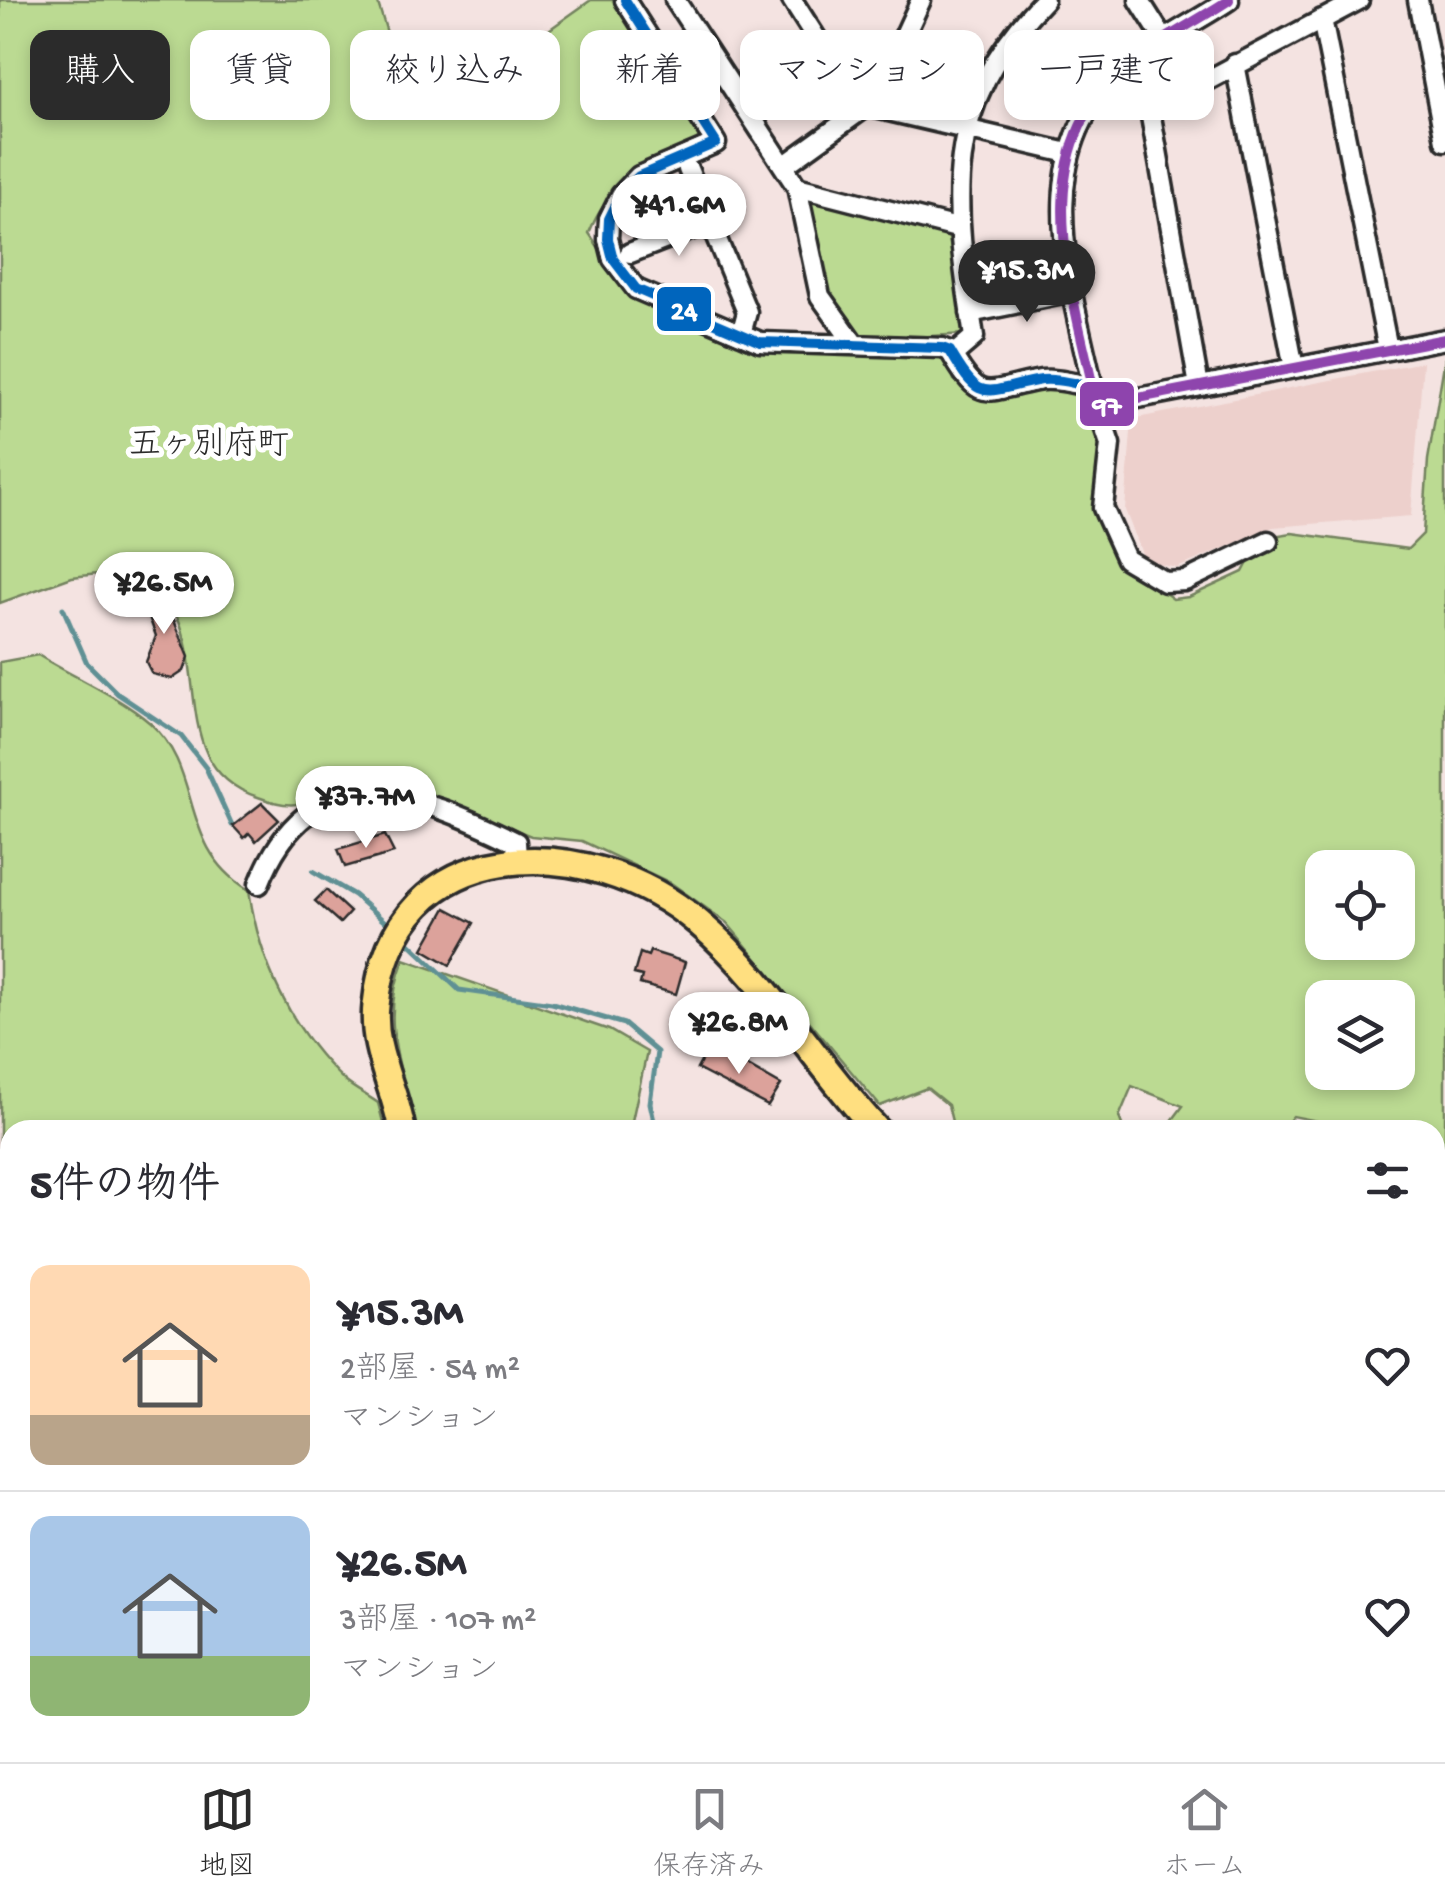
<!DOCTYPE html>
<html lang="ja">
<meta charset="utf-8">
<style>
:root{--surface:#fff;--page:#f2f2f3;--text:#2b2b33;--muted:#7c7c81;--line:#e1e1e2;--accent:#2b2b2b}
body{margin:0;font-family:"Gochi Hand","Klee One",sans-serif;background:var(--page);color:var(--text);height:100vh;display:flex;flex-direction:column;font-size:38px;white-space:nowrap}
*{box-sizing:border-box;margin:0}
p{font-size:32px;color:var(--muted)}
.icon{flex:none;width:55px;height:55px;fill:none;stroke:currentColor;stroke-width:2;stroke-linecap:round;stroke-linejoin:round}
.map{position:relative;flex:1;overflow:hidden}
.panel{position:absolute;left:0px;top:1120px;width:1445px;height:642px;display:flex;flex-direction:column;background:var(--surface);border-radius:30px 30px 0 0;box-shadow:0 5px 15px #0003}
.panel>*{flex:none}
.top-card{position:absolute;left:30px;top:30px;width:1385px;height:90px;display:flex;gap:20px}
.fabs{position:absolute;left:1305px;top:850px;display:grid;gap:20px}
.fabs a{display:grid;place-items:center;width:110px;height:110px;border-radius:20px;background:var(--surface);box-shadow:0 5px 15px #0003;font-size:50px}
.price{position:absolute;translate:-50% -85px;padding:0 22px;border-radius:35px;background:#fff;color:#222;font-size:32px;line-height:65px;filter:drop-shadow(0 2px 5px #0008)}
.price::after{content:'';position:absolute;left:50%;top:60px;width:30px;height:22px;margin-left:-15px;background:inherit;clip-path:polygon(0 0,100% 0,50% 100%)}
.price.selected{background:var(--accent);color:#fff}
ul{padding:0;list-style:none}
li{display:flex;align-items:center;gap:30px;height:250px;padding:0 30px}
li+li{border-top:2px solid var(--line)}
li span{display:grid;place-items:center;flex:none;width:280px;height:200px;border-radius:20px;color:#555}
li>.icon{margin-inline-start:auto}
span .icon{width:120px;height:120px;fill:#fffc;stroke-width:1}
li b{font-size:42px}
h2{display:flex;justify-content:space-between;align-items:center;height:120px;padding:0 30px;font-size:42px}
.pill{padding:0 35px;border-radius:20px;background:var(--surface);box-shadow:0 5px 15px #0003;font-size:35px;line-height:90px}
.pill.selected{background:var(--accent);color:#fff}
.tabs{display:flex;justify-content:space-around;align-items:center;height:140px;border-top:2px solid var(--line);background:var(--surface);font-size:28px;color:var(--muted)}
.tabs a{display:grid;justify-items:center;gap:5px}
.tabs .selected{color:var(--accent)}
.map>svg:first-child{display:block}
.built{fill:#edd0cc}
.green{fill:#bbda92;stroke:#73825e;stroke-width:2.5;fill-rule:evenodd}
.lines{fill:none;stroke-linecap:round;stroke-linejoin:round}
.stream{stroke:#5f9094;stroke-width:5}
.river{stroke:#82d4da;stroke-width:32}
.building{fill:#dca29b;stroke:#2b2b2b;stroke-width:2.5}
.street-casing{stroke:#2b2b2b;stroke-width:25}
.primary-casing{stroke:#2b2b2b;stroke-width:32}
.street{stroke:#fff;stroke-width:18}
.primary{stroke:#ffdf80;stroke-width:25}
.bus-1-casing{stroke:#fff;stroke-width:18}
.bus-2-casing{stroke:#fff;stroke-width:18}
.bus-1{stroke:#0065bd;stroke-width:10}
.bus-2{stroke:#8e44ad;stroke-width:10}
.labels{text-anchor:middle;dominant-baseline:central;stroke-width:10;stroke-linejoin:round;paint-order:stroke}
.quarter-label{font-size:32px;fill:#2b2b2b;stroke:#fff}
.line-badge{stroke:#fff;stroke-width:4}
.badge-label{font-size:28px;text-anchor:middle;font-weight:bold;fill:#fff}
</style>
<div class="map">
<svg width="1445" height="1762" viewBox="0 0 1445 1762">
<rect width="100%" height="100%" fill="#f4e3e1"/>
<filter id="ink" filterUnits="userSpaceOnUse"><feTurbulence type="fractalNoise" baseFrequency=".01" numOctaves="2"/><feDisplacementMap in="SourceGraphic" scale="20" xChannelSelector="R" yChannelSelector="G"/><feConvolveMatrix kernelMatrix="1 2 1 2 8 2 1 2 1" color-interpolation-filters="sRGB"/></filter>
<g filter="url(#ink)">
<path class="built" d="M1423 362 1411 516 1273 527 1177 568 1145 561 1125 510 1132 419Z"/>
<path class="green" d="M0 0H377L396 62H463L487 40 536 39 591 0H615L700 135 694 145C644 169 611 179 589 233L614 271 648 302 775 354 936 355 949 359 954 380 990 402 1046 387 1085 396 1104 431 1106 450 1095 518 1120 560 1173 599 1189 597 1243 572 1261 538 1292 533 1408 549 1423 534 1428 460 1445 358V1186L1435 1188V1130H1362L1293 1116 1281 1130H1165L1183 1106 1132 1086 1119 1117 1124 1130H954L948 1105 927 1088 880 1106 727 923 671 883 582 841 531 836 403 784 341 778C309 804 299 812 258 797 179 771 203 691 181 626 175 606 153 586 141 569L72 577 0 603ZM1322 868H1398V942H1322ZM1322 998H1398V1072H1322Z
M813 200 944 233 949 238 965 334 865 340C821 319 817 247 808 204Z
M38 655C73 677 119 696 150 723 205 772 176 845 249 890 259 962 291 1030 345 1081 354 1089 367 1095 378 1103L385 1130H10V1424L0 1435V662Z
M404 959 609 1030 647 1052 630 1130H414C403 1066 378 1024 404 959Z
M0 1560 10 1561V1752H585V1762H0Z
M1435 1675 1445 1678V1762H809L804 1753 1435 1752Z"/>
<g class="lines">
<path class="stream" d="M63 608 87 663 118 694 181 736 206 768 232 825
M313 871 354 895 392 928
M404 938 459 990 552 1003 624 1024 657 1052 650 1103 656 1130"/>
<path class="river" d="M1435 1403 1445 1406
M0 1727 10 1728"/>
</g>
<path class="building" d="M157 579 189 657 184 671 172 679 152 674 146 662 156 636 145 606 152 603 144 585Z
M262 803 279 820 256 841 249 833 244 838 233 826Z
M385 835 394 853 345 867 338 849Z
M326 890 350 912 340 923 315 901Z
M446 908 474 923 450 965 423 949Z
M650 951 685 962 676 994 640 984 642 976 634 974 640 953 648 956Z
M708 1049 724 1058 727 1054 781 1085 768 1106 697 1069Z"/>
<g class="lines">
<g class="street-casing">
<path id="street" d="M625 0 716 143 639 176 621 195 609 219 608 239 613 259 636 289 760 342 942 348 950 351C981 405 984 391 1036 381 1054 377 1075 384 1093 387
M675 0 797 187 820 296 855 345
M792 0 862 110
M1139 0 1165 41
M1229 0C1196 22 1156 41 1126 67 1021 154 1074 294 1097 406L1445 339
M1418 0 1445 141
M1322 19 1388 349
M1235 64 1294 368
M876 108 879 91 921 0
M785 165 867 106 1068 153
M688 169 747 312 741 334
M797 187 957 228
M630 253 710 222
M970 313 1073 292
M953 355 974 337C953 200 939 108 1044 0
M1199 386 1150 111 1359 0
M1097 406 1110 444 1103 508 1126 559 1165 582 1185 581 1268 541
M259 884C311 751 418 794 516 842L517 858
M1435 1570 1445 1567
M652 1752V1762
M717 1752 735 1762"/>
</g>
<g class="primary-casing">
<path id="primary" d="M402 1130C395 1087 371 1050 376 1005 393 828 590 830 699 923 768 981 816 1065 877 1130
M1435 1272 1445 1277
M0 1550 10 1552"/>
</g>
<use href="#street" class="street"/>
<use href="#primary" class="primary"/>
<g class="bus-1-casing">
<path id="bus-1" d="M625 0 716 143 639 176 621 195 609 219 608 239 613 259 636 289 760 342 942 348 950 351C981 405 984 391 1036 381 1054 377 1075 384 1093 387"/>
</g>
<g class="bus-2-casing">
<path id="bus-2" d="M1229 0C1196 22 1156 41 1126 67 1021 154 1074 294 1097 406L1445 339"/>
</g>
<use href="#bus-1" class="bus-1"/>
<use href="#bus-2" class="bus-2"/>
</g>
</g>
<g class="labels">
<g class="quarter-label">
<text x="209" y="447">五ヶ別府町</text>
</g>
</g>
<g class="line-badge">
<rect x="655" y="285" width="58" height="48" rx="10" fill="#0065bd"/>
<rect x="1078" y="380" width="58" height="48" rx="10" fill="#8e44ad"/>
</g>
<g class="badge-label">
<text x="684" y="319">24</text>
<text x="1107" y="414">97</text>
</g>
</svg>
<div class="fabs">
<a><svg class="icon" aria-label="locate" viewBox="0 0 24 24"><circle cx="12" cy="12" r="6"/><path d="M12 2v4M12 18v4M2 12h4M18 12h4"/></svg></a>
<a><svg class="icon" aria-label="layers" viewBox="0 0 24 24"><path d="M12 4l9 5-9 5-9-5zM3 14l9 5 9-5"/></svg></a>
</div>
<b class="price" style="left:679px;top:259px">¥41.6M</b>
<b class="price selected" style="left:1027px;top:325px">¥15.3M</b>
<b class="price" style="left:164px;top:637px">¥26.5M</b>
<b class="price" style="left:366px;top:851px">¥37.7M</b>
<b class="price" style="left:739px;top:1077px">¥26.8M</b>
<div class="top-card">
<a class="pill selected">購入</a>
<a class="pill">賃貸</a>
<a class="pill">絞り込み</a>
<a class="pill">新着</a>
<a class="pill">マンション</a>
<a class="pill">一戸建て</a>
</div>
<section class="panel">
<h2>5件の物件<svg class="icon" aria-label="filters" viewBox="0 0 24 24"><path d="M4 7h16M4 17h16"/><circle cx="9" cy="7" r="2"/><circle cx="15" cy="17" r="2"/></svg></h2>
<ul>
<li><span style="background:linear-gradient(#ffd9b3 75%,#b9a48a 0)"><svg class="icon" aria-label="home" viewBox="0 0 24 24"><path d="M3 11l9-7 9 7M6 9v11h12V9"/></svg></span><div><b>¥15.3M</b><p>2部屋 · 54 m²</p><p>マンション</p></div><svg class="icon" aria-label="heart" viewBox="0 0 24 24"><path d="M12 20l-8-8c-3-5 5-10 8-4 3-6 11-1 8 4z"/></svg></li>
<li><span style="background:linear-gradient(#a9c7e8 70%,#8fb573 0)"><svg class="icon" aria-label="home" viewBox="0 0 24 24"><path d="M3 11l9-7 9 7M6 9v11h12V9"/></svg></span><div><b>¥26.5M</b><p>3部屋 · 107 m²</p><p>マンション</p></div><svg class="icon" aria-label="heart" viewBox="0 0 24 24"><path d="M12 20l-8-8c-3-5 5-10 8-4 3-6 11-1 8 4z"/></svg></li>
</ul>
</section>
</div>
<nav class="tabs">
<a class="selected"><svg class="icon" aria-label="map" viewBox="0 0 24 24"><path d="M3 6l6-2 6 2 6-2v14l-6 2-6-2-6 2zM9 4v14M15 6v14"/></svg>地図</a>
<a><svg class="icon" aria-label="saved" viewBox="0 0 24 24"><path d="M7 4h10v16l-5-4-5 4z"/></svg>保存済み</a>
<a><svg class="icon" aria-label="home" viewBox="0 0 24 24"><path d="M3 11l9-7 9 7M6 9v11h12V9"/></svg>ホーム</a>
</nav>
